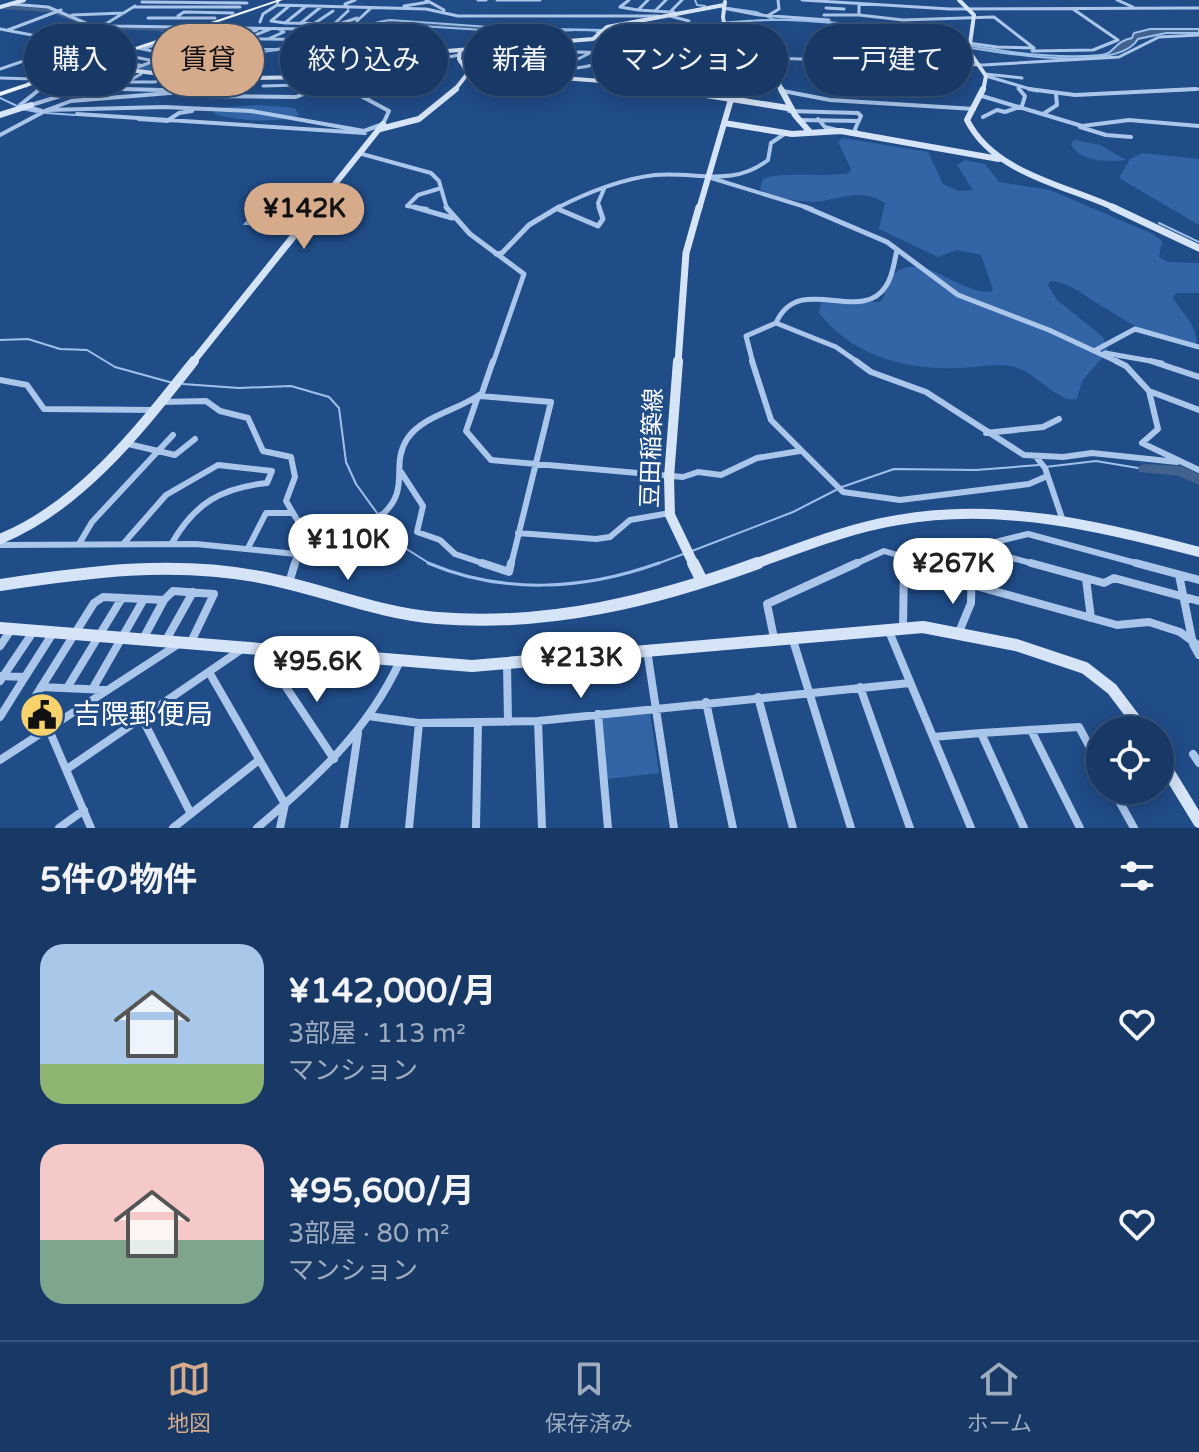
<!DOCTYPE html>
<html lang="ja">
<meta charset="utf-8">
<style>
:root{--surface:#183966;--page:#21406c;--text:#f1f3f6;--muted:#9facbf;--line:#36537a;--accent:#d6ab8b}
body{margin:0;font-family:"Varela Round","Noto Sans JP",sans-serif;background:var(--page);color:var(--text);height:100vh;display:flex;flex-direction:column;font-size:30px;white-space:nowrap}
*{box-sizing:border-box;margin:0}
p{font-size:26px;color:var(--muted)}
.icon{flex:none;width:44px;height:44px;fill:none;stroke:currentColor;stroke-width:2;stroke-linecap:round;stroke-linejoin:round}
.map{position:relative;height:828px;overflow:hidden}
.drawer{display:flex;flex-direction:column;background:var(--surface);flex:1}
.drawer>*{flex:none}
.banner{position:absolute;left:24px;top:24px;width:1152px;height:72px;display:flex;gap:16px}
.controls{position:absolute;left:1086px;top:716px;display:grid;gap:16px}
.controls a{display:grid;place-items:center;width:88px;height:88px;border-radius:50%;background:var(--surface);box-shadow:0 4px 20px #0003,0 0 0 2px var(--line);font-size:40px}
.price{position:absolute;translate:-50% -68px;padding:0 18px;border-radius:28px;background:#fff;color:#222;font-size:26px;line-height:52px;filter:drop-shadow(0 2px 4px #0008)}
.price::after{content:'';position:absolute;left:50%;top:48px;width:24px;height:18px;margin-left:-12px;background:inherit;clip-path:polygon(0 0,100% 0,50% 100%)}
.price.current{background:var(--accent);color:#111}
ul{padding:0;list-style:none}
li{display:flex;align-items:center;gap:24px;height:200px;padding:0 40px}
li span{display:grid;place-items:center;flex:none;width:224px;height:160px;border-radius:24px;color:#555}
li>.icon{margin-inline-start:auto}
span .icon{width:96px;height:96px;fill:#fffc;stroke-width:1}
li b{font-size:34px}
h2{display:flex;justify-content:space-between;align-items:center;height:96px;padding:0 40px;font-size:34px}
.chip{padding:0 28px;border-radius:36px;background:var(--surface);box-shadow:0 4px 20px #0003,0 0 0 2px var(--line);font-size:28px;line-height:72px}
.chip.current{background:var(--accent);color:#111}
.menu{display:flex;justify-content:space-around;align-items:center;height:112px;border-top:2px solid var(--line);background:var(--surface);font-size:22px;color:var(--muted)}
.menu a{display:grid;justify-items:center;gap:4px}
.menu .current{color:var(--accent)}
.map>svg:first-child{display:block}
.green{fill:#3365a6}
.water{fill:#42628e;stroke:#9ec1ec;stroke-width:2}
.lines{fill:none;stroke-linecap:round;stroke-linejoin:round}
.stream-far1{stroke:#9ec1ec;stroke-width:2}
.stream{stroke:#9ec1ec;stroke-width:3}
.river{fill:#42628e;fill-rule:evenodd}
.street-far4{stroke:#aac6eb;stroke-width:3}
.street-far3{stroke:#aac6eb;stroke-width:4}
.street-far2{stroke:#aac6eb;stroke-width:5}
.street-far1{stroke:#aac6eb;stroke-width:6}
.street{stroke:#aac6eb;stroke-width:8}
.secondary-far4{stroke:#d6e4f8;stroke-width:4}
.secondary-far3{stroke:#d6e4f8;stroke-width:6}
.secondary-far2{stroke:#d6e4f8;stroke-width:7}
.secondary-far1{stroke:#d6e4f8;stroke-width:10}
.secondary{stroke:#d6e4f8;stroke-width:12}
.primary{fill:#eff4fe;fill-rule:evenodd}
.labels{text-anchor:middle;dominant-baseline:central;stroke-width:6;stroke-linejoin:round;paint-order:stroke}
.street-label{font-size:24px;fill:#fff;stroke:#204c88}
.near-poi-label{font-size:28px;fill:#fff;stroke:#204c88;text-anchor:start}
</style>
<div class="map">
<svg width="1199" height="828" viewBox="0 0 1199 828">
<rect width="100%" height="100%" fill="#204c88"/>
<path class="green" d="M195 44 251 54 205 79 132 72Z
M260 105 295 108 299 115C286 124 223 121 213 112L227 107Z
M843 138 928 152 943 184 959 191 973 190 957 165 965 160 985 164 999 182 1050 190 1153 234 1162 241 1159 257 1168 262 1199 263V293H1176L1173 297C1181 314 1199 325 1196 346 1159 343 1131 324 1100 305 1084 295 1069 282 1050 281L1048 285 1057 300 1103 337 1108 351 1082 381 1077 399C1058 404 1037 372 1014 367 996 362 976 368 958 368 905 370 853 356 819 313L821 302H880L885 295 883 288C911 237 954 294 991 292L993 289 981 255 957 250 938 257 879 229 885 203C863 189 846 197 823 201 807 204 774 198 760 190L763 179C783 171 824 178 849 173L851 169 838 142Z
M1075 140 1100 145 1126 160C1109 162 1079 162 1071 144Z
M1142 153 1199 159V225L1119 178 1130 159Z
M650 713 659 773 607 779 601 718Z"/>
<path class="water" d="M390 20 504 28 601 30 598 32C674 30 754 14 829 22 917 30 1012 63 1101 55 1115 54 1113 42 1132 38L1134 33 1150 29H1199V33H1166L1138 39C1111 85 910 36 861 27 837 23 813 21 788 20 738 18 687 31 636 32 617 33 560 26 546 34L389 24 333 43 262 52 223 49 177 35C190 30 241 48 262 49 309 51 346 26 390 20Z
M270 197 321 200 298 228 245 224Z"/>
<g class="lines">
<path class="stream-far1" d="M695 0 697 5 705 6
M728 8 756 12 775 20
M0 98 17 106
M22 109 37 112
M46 113 75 115
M138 120 168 122
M1159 223 1199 242
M0 340 28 339 60 349 87 350 115 367 173 383
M183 384 239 388 291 386 329 397 339 408 346 462 356 484 377 513
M1045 467 1096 461 1144 469
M842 487 894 469 976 470 1039 465
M380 519 397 543 432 565
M692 551 793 512 836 490
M654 565 686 553"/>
<path class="stream" d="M428 563C503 595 584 590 659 563"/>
<path class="river" d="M0 5 50 9 93 24 159 27 196 37 193 39 159 31 92 28 49 12 0 9Z
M1144 464 1181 466 1199 474V485L1179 476 1139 472 1138 469 1139 466Z"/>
<path class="street-far4" d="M426 0 444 10
M478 0H486
M497 0H540
M629 0 620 7 638 10
M648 0 638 10 670 12
M802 0 950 9 1199 8
M1117 0 1133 7
M278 1 277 5 426 9 458 16H659
M142 2 247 3
M10 4 48 7 88 24 115 26 306 29 333 11
M306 6 285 23 339 24 357 18
M404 6 429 2
M859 6V15L903 20 994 17 1034 48 993 47
M134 7H240
M348 8 345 4 355 0
M723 8 759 15 829 20
M826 8 844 9
M656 10 666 0
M674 12H670L682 0
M72 15 124 13
M769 15 779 9 778 0
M824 15H859
M178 16 184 12 233 13
M670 16 689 21
M148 18H215
M260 22 263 14 277 5
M285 23 271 21 288 7
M301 23 322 6
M334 24 348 11
M104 25 135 6
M0 29 122 52
M8 30 61 10
M186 30 227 44
M280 30 284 32 268 39 323 40 358 27 357 21 371 8
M172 35 197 43
M238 36 257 30
M600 37 606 40 611 54
M215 39 246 29
M268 39H246L270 29
M323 40 338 51 331 73
M968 43 997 47
M507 46 544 38 551 43 544 53
M502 47C538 70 569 75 609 60L611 54
M138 48 161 53
M145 48 160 43 169 45
M1032 51 1093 50 1118 40 1073 9
M159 52 190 40
M540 55 547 66 570 63 590 53
M630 55 633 59 775 73
M516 56 580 52 983 65 1119 57 1159 37 1199 35
M154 61 184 49
M460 62 495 65 524 61
M113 63 140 65
M595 67 613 69 633 59
M0 69 70 45
M375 71 459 55
M70 72 117 89 203 91
M141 74 127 82H155L166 76
M985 74 1022 78
M986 76 1037 91
M310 77 352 91
M0 78 34 79 26 86
M205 79 253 53
M351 83 352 68
M263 86 300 85 312 80
M1018 88 1021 91
M37 91 40 83
M76 91 154 61 120 54
M207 91 258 78
M311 91 330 84
M373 91 376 70
M1156 91 1199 89"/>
<path class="street-far3" d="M40 89 20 105 42 111
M122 89 203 91V96L296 97 317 89
M1029 89 1075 95 1196 89
M783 91 830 100 974 109
M982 96 1082 126 1129 120 1199 126
M367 99 375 89
M31 105 83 89
M47 110 71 101 220 89
M789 111 858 113 861 116 855 129 857 134
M77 114 365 133
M1043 114 1057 105 1056 94
M983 117 997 110 1005 112 1022 106 1025 96 1019 89
M818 119 825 127 841 131
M798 120 859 121
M167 121 179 113 192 111
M1080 127 1106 135 1131 137
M0 135 47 110 164 107 251 111 364 131 383 124 389 111 348 89
M362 154 431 173 439 181 447 209
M708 177 812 209
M427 209 407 206 418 195 438 189
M555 209C586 193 620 179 655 175 696 171 732 188 768 160L771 143 786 133
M600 209 598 203 604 189"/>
<path class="street-far2" d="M414 207 452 218
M446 207 470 234 524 274 493 363
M805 207 887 242 958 295 1049 330 1120 363
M558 209 598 226 603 219 599 207
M496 254 502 253 529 225 559 207
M776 323C799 271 861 326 886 286 893 276 894 262 897 250
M1094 351 1135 329 1199 347
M1105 353 1162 363
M753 363 746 336 776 323 836 347 859 363"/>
<path class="street-far1" d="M752 361 771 420 843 492 900 500 1029 484 1045 477
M856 361 871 372 926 392 1024 455 1063 457 1092 453 1177 462
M1116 361 1126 366 1149 391 1199 410
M1151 361 1199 377
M0 380 27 385 44 409 155 410
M1149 391 1158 429 1142 443 1199 470
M480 396 551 402 511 565
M477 399 466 431 491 460 683 477 698 472 721 475 757 458 800 451
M162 402 206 401 220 411 248 418 263 451 291 457 295 477 286 501 299 523 295 565
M986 433 1043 427 1059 419
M124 443 175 455 195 439
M1037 458 1045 468 1063 521
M401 472 423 506 417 532 440 540 455 554 488 565
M518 533 596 539 610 537 630 520 670 513
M124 543 166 495 218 465 272 471 267 483C221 488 195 503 172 543
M79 544 92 522 173 435
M0 545 196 544 296 554 383 514C411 488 390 466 407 439 423 415 460 410 482 393L493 361
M979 546 1028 534 1143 565
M972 547 1038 565
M248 548 266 513H290
M853 565 884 551 904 557V565
M972 565V547"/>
<path class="street" d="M482 563 509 572 511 563
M1031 563 1104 583 1114 578 1199 601
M1136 563 1199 580
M1179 575 1193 644 1199 655
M1086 579 1091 618
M289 583 295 563
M972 585 1117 625 1149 622 1180 632 1199 646
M903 628 904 563
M888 629 971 828
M959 632 971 603 972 563
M792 637 851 828
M774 638 767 604 857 563
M143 639 164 600
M166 640 193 592
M0 646 11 630
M647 650 674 828
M286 651 276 672 334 759
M507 664 508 722
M209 672 285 804 280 828
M0 676 25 677 0 717
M25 677 53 633
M0 681 33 632
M41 687 107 690
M860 687 910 828
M67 688 122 598
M93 688 144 599
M758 697 793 828
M706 702 733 828
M598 714 608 828
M368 716 419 723 538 721 910 683
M142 718 191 814
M538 721 542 828
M1031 730 1080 828
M933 737 981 733
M1193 754 1199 763
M0 760 177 645
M67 769 242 649
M1113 790 1134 828
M59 828 84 810
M91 828 35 697 94 603 103 597 164 600 173 591 214 594 191 642
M173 828 259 760
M257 828C315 779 368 731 400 661
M344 828 358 733
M409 828 419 723
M476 828 478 724
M1024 828 981 733 1079 727 1100 766"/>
<path class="secondary-far4" d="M959 0 974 15 969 51 986 76 983 91
M725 2 723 17 735 84 733 91
M0 7 24 0
M774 57 781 91
M90 65 200 79 310 77 447 51 593 39 607 27 724 5
M469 71 629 83 681 91
M454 91 468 73 459 59 460 50"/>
<path class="secondary-far3" d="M668 89 788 108
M781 89 795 115 809 131
M983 89 967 120C994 174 1066 185 1117 209
M0 115 31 105
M724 123 792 134 841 131 999 159
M380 129 419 119 456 89
M315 209 383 124
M699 209 734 89"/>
<path class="secondary-far2" d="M1112 207 1199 248
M192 363 317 207
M678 363 686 253 699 207"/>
<path class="secondary-far1" d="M678 361 669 477 670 515 694 565
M0 539C81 506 140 429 194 361
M752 565C800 548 848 528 898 520 1000 502 1101 526 1199 552"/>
<path class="secondary" d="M693 563 702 581
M0 585C86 572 173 560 260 577 320 588 376 613 437 618 548 627 654 601 758 563
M0 628 472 666 923 627 1016 645 1085 668 1112 689 1143 730
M1160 758 1199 822"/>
<path class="primary" d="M277 0H283L0 96V92Z"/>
</g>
<defs>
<g id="civic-disc" transform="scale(2.3)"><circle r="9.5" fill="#f8d26a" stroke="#204c88"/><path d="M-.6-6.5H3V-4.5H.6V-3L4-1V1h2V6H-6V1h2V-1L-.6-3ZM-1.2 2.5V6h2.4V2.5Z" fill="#111"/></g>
</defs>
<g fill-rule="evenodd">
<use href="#civic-disc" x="42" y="715"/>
</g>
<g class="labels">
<g class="street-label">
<text transform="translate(652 448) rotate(-88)">豆田稲築線</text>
</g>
<g class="near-poi-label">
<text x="73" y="715">吉隈郵便局</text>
</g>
</g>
</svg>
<div class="controls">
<a><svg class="icon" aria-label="locate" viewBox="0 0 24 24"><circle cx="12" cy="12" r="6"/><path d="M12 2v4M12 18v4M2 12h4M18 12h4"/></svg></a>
</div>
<b class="price current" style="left:304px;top:251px">¥142K</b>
<b class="price" style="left:348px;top:582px">¥110K</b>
<b class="price" style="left:953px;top:606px">¥267K</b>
<b class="price" style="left:581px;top:700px">¥213K</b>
<b class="price" style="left:317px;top:704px">¥95.6K</b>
<div class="banner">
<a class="chip">購入</a>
<a class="chip current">賃貸</a>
<a class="chip">絞り込み</a>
<a class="chip">新着</a>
<a class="chip">マンション</a>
<a class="chip">一戸建て</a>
</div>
</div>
<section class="drawer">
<h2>5件の物件<svg class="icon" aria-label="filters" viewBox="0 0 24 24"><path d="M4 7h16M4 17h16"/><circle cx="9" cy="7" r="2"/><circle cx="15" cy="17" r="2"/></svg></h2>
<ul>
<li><span style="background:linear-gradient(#a9c7e8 75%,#8fb573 0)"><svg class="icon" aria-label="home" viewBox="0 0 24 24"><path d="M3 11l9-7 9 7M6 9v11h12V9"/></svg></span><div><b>¥142,000/月</b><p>3部屋 · 113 m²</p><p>マンション</p></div><svg class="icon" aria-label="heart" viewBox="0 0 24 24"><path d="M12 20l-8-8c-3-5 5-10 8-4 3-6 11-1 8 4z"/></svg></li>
<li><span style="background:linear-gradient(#f6c9c9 60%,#7fa58c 0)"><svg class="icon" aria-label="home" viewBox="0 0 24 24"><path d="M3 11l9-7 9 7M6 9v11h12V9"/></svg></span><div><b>¥95,600/月</b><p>3部屋 · 80 m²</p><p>マンション</p></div><svg class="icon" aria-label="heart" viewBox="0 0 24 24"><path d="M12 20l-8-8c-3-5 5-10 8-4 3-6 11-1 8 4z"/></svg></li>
</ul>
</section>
<nav class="menu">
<a class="current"><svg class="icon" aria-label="map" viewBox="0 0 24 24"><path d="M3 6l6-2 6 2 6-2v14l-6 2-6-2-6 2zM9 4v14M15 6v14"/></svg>地図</a>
<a><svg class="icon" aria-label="saved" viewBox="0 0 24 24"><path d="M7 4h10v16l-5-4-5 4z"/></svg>保存済み</a>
<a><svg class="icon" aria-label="home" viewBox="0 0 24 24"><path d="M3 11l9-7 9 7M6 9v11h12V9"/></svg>ホーム</a>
</nav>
